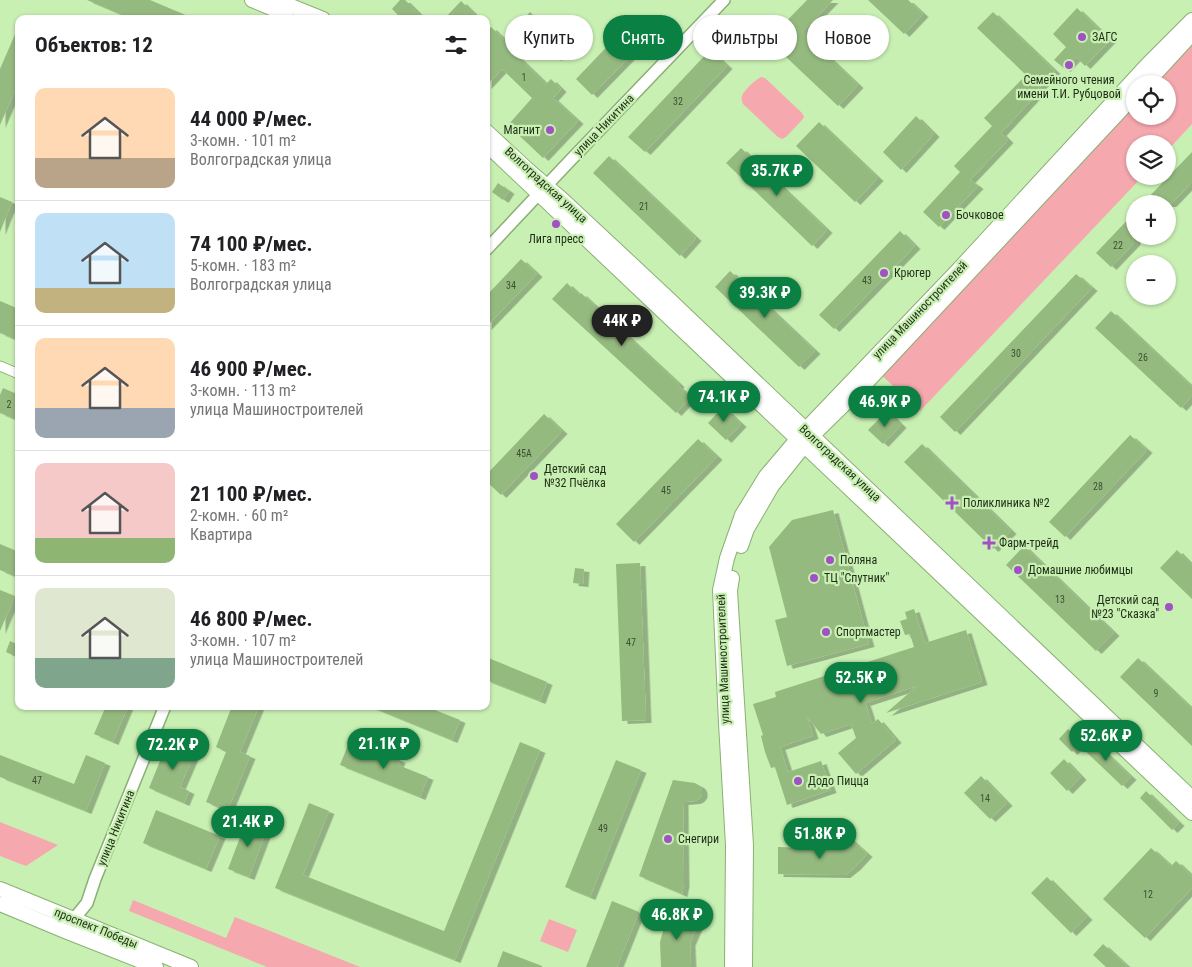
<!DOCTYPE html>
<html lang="ru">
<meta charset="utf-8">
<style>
:root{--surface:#fff;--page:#f2f2f2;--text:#202124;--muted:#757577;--line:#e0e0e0;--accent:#0b8043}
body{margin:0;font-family:"Roboto Condensed",sans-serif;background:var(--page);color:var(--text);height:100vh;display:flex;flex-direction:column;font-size:19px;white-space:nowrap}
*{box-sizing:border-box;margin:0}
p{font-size:16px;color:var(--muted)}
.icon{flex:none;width:28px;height:28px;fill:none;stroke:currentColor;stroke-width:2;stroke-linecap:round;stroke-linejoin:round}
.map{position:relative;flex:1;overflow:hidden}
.details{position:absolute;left:15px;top:15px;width:475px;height:695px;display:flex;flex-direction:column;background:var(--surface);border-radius:10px;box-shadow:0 1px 4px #0004}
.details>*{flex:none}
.guide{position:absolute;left:505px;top:15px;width:475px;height:45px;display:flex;gap:10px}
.buttons{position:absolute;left:1126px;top:75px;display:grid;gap:10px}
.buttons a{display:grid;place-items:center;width:50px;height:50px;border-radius:50%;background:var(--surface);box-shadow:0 1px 4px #0004;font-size:25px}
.price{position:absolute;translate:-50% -42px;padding:0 11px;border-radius:18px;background:var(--accent);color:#fff;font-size:16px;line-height:32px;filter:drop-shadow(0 1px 2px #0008)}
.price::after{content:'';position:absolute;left:50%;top:30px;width:15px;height:11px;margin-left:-8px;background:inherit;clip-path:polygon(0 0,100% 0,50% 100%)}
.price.on{background:#222;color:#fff}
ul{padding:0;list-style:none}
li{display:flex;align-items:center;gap:15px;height:125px;padding:0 20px}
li+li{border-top:1px solid var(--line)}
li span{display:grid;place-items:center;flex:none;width:140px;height:100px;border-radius:10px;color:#555}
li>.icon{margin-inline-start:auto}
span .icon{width:60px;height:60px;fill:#fffc;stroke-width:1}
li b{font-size:21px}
h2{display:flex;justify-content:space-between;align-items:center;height:60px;padding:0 20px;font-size:21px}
.tag{padding:0 18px;border-radius:22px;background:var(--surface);box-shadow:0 1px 4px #0004;font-size:18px;line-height:45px}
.tag.on{background:var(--accent);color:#fff}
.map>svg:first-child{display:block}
.green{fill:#f5a8ae}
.building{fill:#95ba7f;filter:url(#shadow)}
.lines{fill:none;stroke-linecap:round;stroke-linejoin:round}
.minor-casing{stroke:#8baf75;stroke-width:11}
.tertiary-casing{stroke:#8baf75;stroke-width:14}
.secondary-casing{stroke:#8baf75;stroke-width:16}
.minor{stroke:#fff;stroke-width:9}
.tertiary{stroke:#fff;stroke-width:11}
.secondary{stroke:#fff;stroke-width:14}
.poi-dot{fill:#a051c3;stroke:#c9f0b3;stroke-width:2}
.labels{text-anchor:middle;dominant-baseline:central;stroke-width:4.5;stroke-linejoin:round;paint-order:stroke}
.number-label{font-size:10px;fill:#3c5030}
.poi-label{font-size:12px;fill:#1f2d16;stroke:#c9f0b3;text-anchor:start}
.street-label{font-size:12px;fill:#1f2d16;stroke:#c9f0b3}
</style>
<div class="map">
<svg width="1192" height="967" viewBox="0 0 1192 967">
<defs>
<filter id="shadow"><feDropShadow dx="5.5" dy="3" stdDeviation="0" flood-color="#0004"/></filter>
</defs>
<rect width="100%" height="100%" fill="#c9f0b3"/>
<path class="green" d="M1192 39V124L1168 150V144H1135V176H1143L920 411 877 371 1135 99V116H1168V84H1149Z
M761 77 765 78 802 113 804 117 802 120 786 137 782 139 778 137 743 104C742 101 741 99 742 96 744 90 755 80 761 77Z
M0 822 58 845 26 866 0 856Z
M133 900 226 938 235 917 360 967H267L129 911Z
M549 919 577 930 568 952 540 941Z"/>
<path class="building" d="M87 0H150L195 19H132Z
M400 0H405L424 19H402L392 9Z
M807 0H833L802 32 858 85 838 106 768 40Z
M868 0H908L923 14 904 34Z
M461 1 479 19H444Z
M1077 8 1110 40 1085 66 1076 57 1065 69 1054 60 1066 47 1053 34Z
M530 12 554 35 555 34 568 46 556 58 519 23Z
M993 12 1055 71 1037 90 1039 92 1001 133 1008 140 970 180 978 186 939 227 923 212 960 172 954 166 992 126 984 118 1026 75 977 28Z
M19 25V81L0 125V69Z
M491 27 518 53 516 55 546 84 551 79 561 89 553 98 578 121 543 158 508 125 532 98 502 69 486 86V32Z
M621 32 638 48 592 95 576 79Z
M710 50 727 66 645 152 628 137Z
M916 116 934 134 901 170 883 152Z
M819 122 878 178 855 202 796 146Z
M741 148 827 230 812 246 726 163Z
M1192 152V182L1171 204H1142Z
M609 156 696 238 680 256 593 173Z
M498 183 509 191 503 200 492 192Z
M0 197 12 202 0 232Z
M1135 212V242L1111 267 1096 253Z
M900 231 915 246 834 329 819 315Z
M521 259 537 274 486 327V296Z
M730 271 815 351 799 367 715 287Z
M1076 274 1092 288 955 432 940 417Z
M567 283 579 295 581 293 679 384 678 386 691 397 676 413 552 299Z
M0 301 19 309V341L0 333Z
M1111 311 1192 387V396L1181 408 1095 328Z
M3 388 19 395V421L0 413V395Z
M723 407 741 424 726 440 708 423Z
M887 411 901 425 883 444 868 430Z
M544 414 562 431 501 495 486 481V475Z
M1130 435 1147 450 1065 537 1049 522Z
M698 439 717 457 634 542 616 524Z
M922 444 1011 531 993 549 904 462Z
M833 510 869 644 787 666 775 620 787 617 769 547 792 520Z
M0 544 19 552V578L0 570Z
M1024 546 1114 633 1096 651 1006 565Z
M1177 550 1192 565V599L1160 568Z
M640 563 646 720 622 721 616 564Z
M575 568 584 569 583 584 573 583Z
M0 590 15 596 0 631Z
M914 609 925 643 966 630 982 682 886 713 917 686 865 703 866 705 872 724 878 719 896 740 856 774 838 753 856 738 851 724 821 734 807 717 813 736 780 747 788 772 821 761 831 790 787 805 775 767 771 768 765 752 761 736 763 735 753 704 776 697 775 692 914 647 910 634 905 635 900 621 907 619 905 612Z
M10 641 19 645V658L6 652Z
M486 657 547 682 540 701 486 680Z
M1138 658 1192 709V746L1120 677Z
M106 706H128L113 742 94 734Z
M232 706H259L240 752 250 756 229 807 219 803 218 807 206 802 226 752 216 747Z
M369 706H425L460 720 452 740Z
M1068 729 1082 742 1072 752 1059 739Z
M1090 738 1131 777 1122 786 1081 747Z
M169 739 196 750 180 787 189 791 184 803 149 788Z
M520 742 540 750 455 960 275 888 309 803 329 811 303 875 444 931Z
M348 745 376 756 378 751 400 760 398 765 428 777 420 797 340 765Z
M0 755 74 784 86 755 105 763 86 811 0 777Z
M1064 759 1081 777 1067 791 1050 773Z
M616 760 641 770 590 897 565 887Z
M981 776 1007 803 990 819 964 793Z
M673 780 695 783 700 786 702 790V795L699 799 695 801 683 802 684 884 682 894 639 876Z
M1146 791 1179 823 1172 830 1140 798Z
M156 810 220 836 206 869 143 843Z
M247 819 268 827 249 877 228 869Z
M847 836 867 854 855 867 845 875 778 874V847L835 849Z
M1151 848 1171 866 1176 861 1192 876V888L1145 938 1103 899Z
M1047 877 1087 917 1071 933 1031 893Z
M612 901 639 912 617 967H586Z
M669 910 699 922 690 943 691 967H661L660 942Z
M1103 944 1128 967H1106L1093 955Z
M503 951 542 966V967H497Z"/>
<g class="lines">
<g class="minor-casing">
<path id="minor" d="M0 366 19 374"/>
</g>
<g class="tertiary-casing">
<path id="tertiary" d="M486 250 564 167 724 0
M74 919 87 903 95 879 165 706"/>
</g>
<g class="secondary-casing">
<path id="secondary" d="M252 0 286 14
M276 0 323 19
M1146 84 1192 34
M486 131 527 169 563 200 669 299 1192 798
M486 144 1192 813
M741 546 747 529 772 486 812 436 868 381 1135 95
M732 578 730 591 746 845 745 967
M0 889 191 967
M0 904 65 931 156 967
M732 967 733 845 726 723 720 590 727 558 742 515 766 476 805 430 958 270 1148 64 1192 20"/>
</g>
<use href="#minor" class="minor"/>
<use href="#tertiary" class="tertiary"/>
<use href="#secondary" class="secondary"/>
</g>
<g class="poi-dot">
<circle cx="1082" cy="37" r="5"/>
<circle cx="1069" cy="65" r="5"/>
<circle cx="550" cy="130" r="5"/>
<circle cx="946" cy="215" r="5"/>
<circle cx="556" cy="224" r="5"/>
<circle cx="884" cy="273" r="5"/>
<circle cx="534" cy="476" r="5"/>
<path d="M949.5 495.5h5v5h5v5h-5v5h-5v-5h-5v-5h5z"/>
<path d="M986.5 535.5h5v5h5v5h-5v5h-5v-5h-5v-5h5z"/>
<circle cx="830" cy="560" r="5"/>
<circle cx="1018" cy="570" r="5"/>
<circle cx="814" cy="578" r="5"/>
<circle cx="1169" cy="607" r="5"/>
<circle cx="826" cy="632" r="5"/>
<circle cx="798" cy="781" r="5"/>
<circle cx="668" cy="839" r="5"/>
</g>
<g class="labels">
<g class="number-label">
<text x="524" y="77">1</text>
<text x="678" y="101">32</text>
<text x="644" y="206">21</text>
<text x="1118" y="245">22</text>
<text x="867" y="280">43</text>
<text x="511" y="285">34</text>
<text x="1016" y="353">30</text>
<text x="1143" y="357">26</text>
<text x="9" y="404">2</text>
<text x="524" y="453">45А</text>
<text x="1098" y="486">28</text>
<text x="666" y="490">45</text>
<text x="1060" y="599">13</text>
<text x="631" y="642">47</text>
<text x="1156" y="693">9</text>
<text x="37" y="780">47</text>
<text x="985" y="798">14</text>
<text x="603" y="828">49</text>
<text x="1148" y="894">12</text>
</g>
<g class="poi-label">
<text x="1092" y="37">ЗАГС</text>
<text x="1069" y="80" text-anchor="middle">Семейного чтения<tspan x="1069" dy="14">имени Т.И. Рубцовой</tspan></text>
<text x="540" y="130" text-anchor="end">Магнит</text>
<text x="956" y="215">Бочковое</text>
<text x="556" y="239" text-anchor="middle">Лига пресс</text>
<text x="894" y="273">Крюгер</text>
<text x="544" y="469">Детский сад<tspan x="544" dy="14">№32 Пчёлка</tspan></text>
<text x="963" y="503">Поликлиника №2</text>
<text x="999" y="543">Фарм-трейд</text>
<text x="840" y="560">Поляна</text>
<text x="1028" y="570">Домашние любимцы</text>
<text x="824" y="578">ТЦ "Спутник"</text>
<text x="1159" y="600" text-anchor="end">Детский сад<tspan x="1159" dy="14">№23 "Сказка"</tspan></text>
<text x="836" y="632">Спортмастер</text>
<text x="808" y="781">Додо Пицца</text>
<text x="678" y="839">Снегири</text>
</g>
<g class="street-label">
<text transform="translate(604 125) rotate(-46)">улица Никитина</text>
<text transform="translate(546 185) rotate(42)">Волгоградская улица</text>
<text transform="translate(920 310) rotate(-46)">улица Машиностроителей</text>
<text transform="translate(840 463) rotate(43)">Волгоградская улица</text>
<text transform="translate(723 659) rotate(-92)">улица Машиностроителей</text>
<text transform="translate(116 828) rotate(-68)">улица Никитина</text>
<text transform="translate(96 928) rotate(22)">проспект Победы</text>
</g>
</g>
</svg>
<div class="buttons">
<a><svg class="icon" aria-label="locate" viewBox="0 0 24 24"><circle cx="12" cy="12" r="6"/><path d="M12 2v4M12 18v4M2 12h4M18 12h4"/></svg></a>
<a><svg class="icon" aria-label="layers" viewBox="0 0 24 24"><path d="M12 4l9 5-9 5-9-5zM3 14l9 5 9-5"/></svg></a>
<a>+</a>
<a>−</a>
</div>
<b class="price" style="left:777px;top:197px">35.7K ₽</b>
<b class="price" style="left:765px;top:319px">39.3K ₽</b>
<b class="price on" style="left:622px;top:347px">44K ₽</b>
<b class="price" style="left:724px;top:423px">74.1K ₽</b>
<b class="price" style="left:885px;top:428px">46.9K ₽</b>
<b class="price" style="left:861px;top:704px">52.5K ₽</b>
<b class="price" style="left:1106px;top:762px">52.6K ₽</b>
<b class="price" style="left:384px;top:770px">21.1K ₽</b>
<b class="price" style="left:173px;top:771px">72.2K ₽</b>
<b class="price" style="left:248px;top:848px">21.4K ₽</b>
<b class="price" style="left:820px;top:860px">51.8K ₽</b>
<b class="price" style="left:677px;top:941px">46.8K ₽</b>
<div class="guide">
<a class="tag">Купить</a>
<a class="tag on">Снять</a>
<a class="tag">Фильтры</a>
<a class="tag">Новое</a>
</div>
<section class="details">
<h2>Объектов: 12<svg class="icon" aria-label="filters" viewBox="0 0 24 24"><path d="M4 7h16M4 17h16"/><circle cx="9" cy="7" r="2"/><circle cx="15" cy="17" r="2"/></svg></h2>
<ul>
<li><span style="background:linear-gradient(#ffd9b3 70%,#b9a48a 0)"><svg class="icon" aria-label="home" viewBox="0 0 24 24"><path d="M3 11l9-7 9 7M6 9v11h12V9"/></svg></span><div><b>44 000 ₽/мес.</b><p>3-комн. · 101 m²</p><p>Волгоградская улица</p></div></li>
<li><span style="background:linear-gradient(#bfe0f5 75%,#c2b280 0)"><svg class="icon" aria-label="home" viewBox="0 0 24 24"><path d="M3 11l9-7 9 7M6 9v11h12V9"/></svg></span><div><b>74 100 ₽/мес.</b><p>5-комн. · 183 m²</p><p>Волгоградская улица</p></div></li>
<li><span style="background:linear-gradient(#ffd9b3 70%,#9aa5b1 0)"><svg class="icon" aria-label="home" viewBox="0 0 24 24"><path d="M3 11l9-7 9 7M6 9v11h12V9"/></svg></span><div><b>46 900 ₽/мес.</b><p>3-комн. · 113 m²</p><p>улица Машиностроителей</p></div></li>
<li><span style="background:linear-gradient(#f6c9c9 75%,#8fb573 0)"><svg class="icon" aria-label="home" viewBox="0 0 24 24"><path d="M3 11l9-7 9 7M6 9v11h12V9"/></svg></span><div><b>21 100 ₽/мес.</b><p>2-комн. · 60 m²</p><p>Квартира</p></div></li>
<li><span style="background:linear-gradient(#dfe7d0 70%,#7fa58c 0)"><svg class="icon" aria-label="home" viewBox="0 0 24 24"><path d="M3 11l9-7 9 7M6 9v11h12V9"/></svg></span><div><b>46 800 ₽/мес.</b><p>3-комн. · 107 m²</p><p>улица Машиностроителей</p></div></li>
</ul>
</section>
</div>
